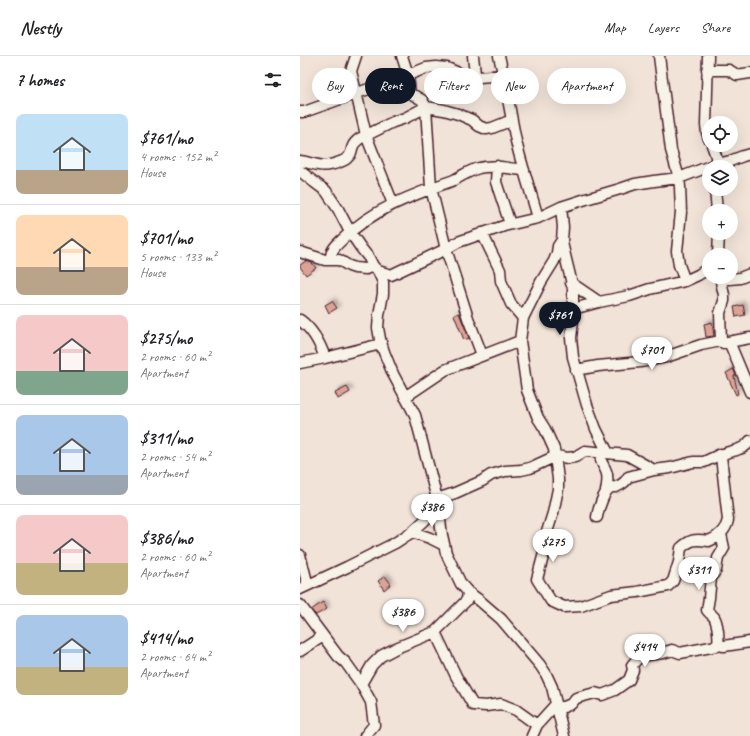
<!DOCTYPE html>
<meta charset="utf-8">
<style>
:root{--surface:#fff;--page:#f6f6f6;--text:#202124;--muted:#757577;--line:#e0e0e0;--accent:#111827}
body{margin:0;font-family:Caveat,sans-serif;background:var(--page);color:var(--text);height:100vh;display:flex;flex-direction:column;font-size:15px;white-space:nowrap}
*{box-sizing:border-box;margin:0}
p{font-size:13px;color:var(--muted)}
.icon{flex:none;width:22px;height:22px;fill:none;stroke:currentColor;stroke-width:2;stroke-linecap:round;stroke-linejoin:round}
.map{position:relative;flex:1;overflow:hidden}
.panel{display:flex;flex-direction:column;background:var(--surface);width:300px}
.panel>*{flex:none}
.hud{position:absolute;left:12px;top:12px;width:378px;height:36px;display:flex;gap:8px}
.buttons{position:absolute;left:402px;top:60px;display:grid;gap:8px}
.buttons a{display:grid;place-items:center;width:36px;height:36px;border-radius:50%;background:var(--surface);box-shadow:0 4px 16px #0002;font-size:20px}
.price{position:absolute;translate:-50% -34px;padding:0 9px;border-radius:14px;background:#fff;color:#222;font-size:13px;line-height:26px;filter:drop-shadow(0 1px 2px #0008)}
.price::after{content:'';position:absolute;left:50%;top:24px;width:12px;height:9px;margin-left:-6px;background:inherit;clip-path:polygon(0 0,100% 0,50% 100%)}
.price.current{background:var(--accent);color:#fff}
ul{padding:0;list-style:none}
li{display:flex;align-items:center;gap:12px;height:100px;padding:0 16px}
li+li{border-top:1px solid var(--line)}
li span{display:grid;place-items:center;flex:none;width:112px;height:80px;border-radius:8px;color:#555}
li>.icon{margin-inline-start:auto}
span .icon{width:48px;height:48px;fill:#fffc;stroke-width:1}
li b{font-size:17px}
h2{display:flex;justify-content:space-between;align-items:center;height:48px;padding:0 16px;font-size:17px}
.pill{padding:0 14px;border-radius:18px;background:var(--surface);box-shadow:0 4px 16px #0002;font-size:14px;line-height:36px}
.pill.current{background:var(--accent);color:#fff}
header{display:flex;align-items:center;gap:24px;box-sizing:border-box;height:56px;padding:0 20px;background:var(--surface);border-bottom:1px solid var(--line)}
header strong{font-size:19px}
nav{display:flex;gap:22px;margin-inline-start:auto;font-size:14px}
main{display:flex;flex:1;min-height:0}
.map>svg:first-child{display:block}
.building{fill:#dba396;stroke:#4a1f2b;filter:url(#shadow)}
.lines{fill:none;stroke-linecap:round;stroke-linejoin:round}
.minor-casing{stroke:#4a1f2b;stroke-width:13}
.minor{stroke:#f7f3e8;stroke-width:10}
</style>
<header>
<strong>Nestly</strong>
<nav><a>Map</a><a>Layers</a><a>Share</a></nav>
</header>
<main>
<section class="panel">
<h2>7 homes<svg class="icon" aria-label="filters" viewBox="0 0 24 24"><path d="M4 7h16M4 17h16"/><circle cx="9" cy="7" r="2"/><circle cx="15" cy="17" r="2"/></svg></h2>
<ul>
<li><span style="background:linear-gradient(#bfe0f5 70%,#b9a48a 0)"><svg class="icon" aria-label="home" viewBox="0 0 24 24"><path d="M3 11l9-7 9 7M6 9v11h12V9"/></svg></span><div><b>$761/mo</b><p>4 rooms · 152 m²</p><p>House</p></div></li>
<li><span style="background:linear-gradient(#ffd9b3 65%,#b9a48a 0)"><svg class="icon" aria-label="home" viewBox="0 0 24 24"><path d="M3 11l9-7 9 7M6 9v11h12V9"/></svg></span><div><b>$701/mo</b><p>5 rooms · 133 m²</p><p>House</p></div></li>
<li><span style="background:linear-gradient(#f6c9c9 70%,#7fa58c 0)"><svg class="icon" aria-label="home" viewBox="0 0 24 24"><path d="M3 11l9-7 9 7M6 9v11h12V9"/></svg></span><div><b>$275/mo</b><p>2 rooms · 60 m²</p><p>Apartment</p></div></li>
<li><span style="background:linear-gradient(#a9c7e8 75%,#9aa5b1 0)"><svg class="icon" aria-label="home" viewBox="0 0 24 24"><path d="M3 11l9-7 9 7M6 9v11h12V9"/></svg></span><div><b>$311/mo</b><p>2 rooms · 54 m²</p><p>Apartment</p></div></li>
<li><span style="background:linear-gradient(#f6c9c9 60%,#c2b280 0)"><svg class="icon" aria-label="home" viewBox="0 0 24 24"><path d="M3 11l9-7 9 7M6 9v11h12V9"/></svg></span><div><b>$386/mo</b><p>2 rooms · 60 m²</p><p>Apartment</p></div></li>
<li><span style="background:linear-gradient(#a9c7e8 65%,#c2b280 0)"><svg class="icon" aria-label="home" viewBox="0 0 24 24"><path d="M3 11l9-7 9 7M6 9v11h12V9"/></svg></span><div><b>$414/mo</b><p>2 rooms · 64 m²</p><p>Apartment</p></div></li>
</ul>
</section>
<div class="map">
<svg width="450" height="680" viewBox="0 0 450 680">
<defs>
<filter id="shadow"><feDropShadow dx="3" dy="-3" stdDeviation="2" flood-color="#0004"/></filter>
</defs>
<rect width="100%" height="100%" fill="#f1e3d8"/>
<filter id="ink" filterUnits="userSpaceOnUse"><feTurbulence type="fractalNoise" baseFrequency=".025" numOctaves="2"/><feDisplacementMap in="SourceGraphic" scale="8" xChannelSelector="R" yChannelSelector="G"/><feConvolveMatrix kernelMatrix="1 2 1 2 8 2 1 2 1" color-interpolation-filters="sRGB"/></filter>
<g filter="url(#ink)">
<path class="building" d="M6 205 12 207 16 212 6 219 0 211V209Z
M32 245 37 252 29 257 25 249Z
M443 249 445 259 436 261 434 251Z
M159 257 169 282 164 284 154 259Z
M412 266 414 280 406 281 404 268Z
M433 313 436 319 434 320 438 338 436 339 426 317Z
M47 331 50 336 38 343 35 337Z
M85 520 91 528 84 534 78 525Z
M23 546 27 553 16 559 11 554Z"/>
<g class="lines">
<g class="minor-casing">
<path id="minor" d="M56 0 51 15 66 79 93 148
M102 0 108 19 110 37 122 44 126 51 131 132 146 193 168 262 182 299
M173 0 175 18 177 20 179 21 204 19
M199 0C206 28 210 56 216 85 222 111 231 136 238 162
M359 0 371 94 379 122 380 131 381 156 377 195 379 209 385 225
M408 0 406 69 407 77 409 83
M407 14H429L437 19 450 17
M0 56H4L108 19 126 12 136 11 147 12 171 22 177 20
M412 89 416 100V111
M0 105C18 108 21 113 40 106 43 105 46 104 48 101 52 98 51 94 53 90 54 87 57 85 59 83L93 66 105 62 126 51 144 54 158 58 172 64 179 70 186 73 192 72 212 64
M197 110 196 126 210 168
M0 115 14 126 26 135 38 153 50 176 61 192 69 202 73 210 78 215 85 217 91 219 146 193 158 186 204 170 238 162 261 151 286 143 320 133 335 128 354 125 379 122 413 109 430 105 443 100 450 98
M415 133 417 155
M261 151 263 171 262 184 263 191 273 232V264L271 282 273 301 287 349 296 373 308 397
M182 177 200 214 201 225 211 248 223 262
M262 184 258 190 257 197 254 205 241 226 223 262 220 285 227 334 238 362 245 373 254 393 258 423V433L253 457 247 476 244 497 237 523 251 545 264 551 281 550 311 539 337 536 368 530 373 525 379 506 381 492C391 483 395 483 409 485 418 481 426 474 428 464L421 400C425 395 433 396 439 393 443 392 447 389 450 385
M0 196 25 204H39L49 210 55 212 66 213 73 210
M418 199 419 177
M30 204C31 202 31 198 32 196 34 190 40 186 44 182 74 152 116 138 154 124 162 120 170 114 179 112 194 108 209 113 224 114
M78 215 83 226V238L79 259 78 272 80 283 84 296 93 318 115 359 137 443 142 479 146 497 161 528 168 536 179 544 201 563 240 609 246 618 252 631 264 680
M420 221 424 239V245L420 257 421 285 423 287 428 286 430 288 450 336
M421 223H430L440 222 450 218
M271 227 299 246
M273 253 299 246 329 240 350 233 385 225 398 219 409 212
M0 264C12 273 20 287 25 302
M428 286 450 282
M0 307 25 302 81 288
M276 314 298 310 340 306 366 301 401 289 421 285
M105 341 145 314 220 285
M301 397C300 408 303 407 306 415 309 421 307 429 306 435
M137 443 155 437 182 425 191 419 205 415 221 414 230 412 256 400 268 402 275 401 283 396 285 395 327 399 354 414 370 412 393 406H404L421 398
M297 461C298 454 304 435 310 432 311 431 314 431 316 431 321 429 326 426 328 421L354 414
M112 476 130 482 144 489
M0 499 6 522 7 529
M0 533 47 511 95 487 112 476 123 466 138 450
M0 549 38 600 46 607 61 628 71 646 74 669 65 680
M135 576 156 620 173 649 186 650 201 648 216 654 237 669
M418 589C419 581 418 568 414 561 412 559 409 557 407 554L409 542 411 521 416 514 418 502 424 492 421 478
M0 595 23 580
M61 628 72 609 81 600 96 592 135 576 167 544 168 536
M257 651H264L271 648 276 642 295 637 302 639 315 634 329 624 333 614 332 609 340 600 363 597 372 594 380 597 416 590 418 589 424 590 450 586
M232 680 237 669 256 648"/>
</g>
<use href="#minor" class="minor"/>
</g>
</g>
</svg>
<div class="buttons">
<a><svg class="icon" aria-label="locate" viewBox="0 0 24 24"><circle cx="12" cy="12" r="6"/><path d="M12 2v4M12 18v4M2 12h4M18 12h4"/></svg></a>
<a><svg class="icon" aria-label="layers" viewBox="0 0 24 24"><path d="M12 4l9 5-9 5-9-5zM3 14l9 5 9-5"/></svg></a>
<a>+</a>
<a>−</a>
</div>
<b class="price current" style="left:260px;top:280px">$761</b>
<b class="price" style="left:352px;top:315px">$701</b>
<b class="price" style="left:132px;top:472px">$386</b>
<b class="price" style="left:253px;top:507px">$275</b>
<b class="price" style="left:399px;top:535px">$311</b>
<b class="price" style="left:103px;top:577px">$386</b>
<b class="price" style="left:345px;top:612px">$414</b>
<div class="hud">
<a class="pill">Buy</a>
<a class="pill current">Rent</a>
<a class="pill">Filters</a>
<a class="pill">New</a>
<a class="pill">Apartment</a>
</div>
</div>
</main>
